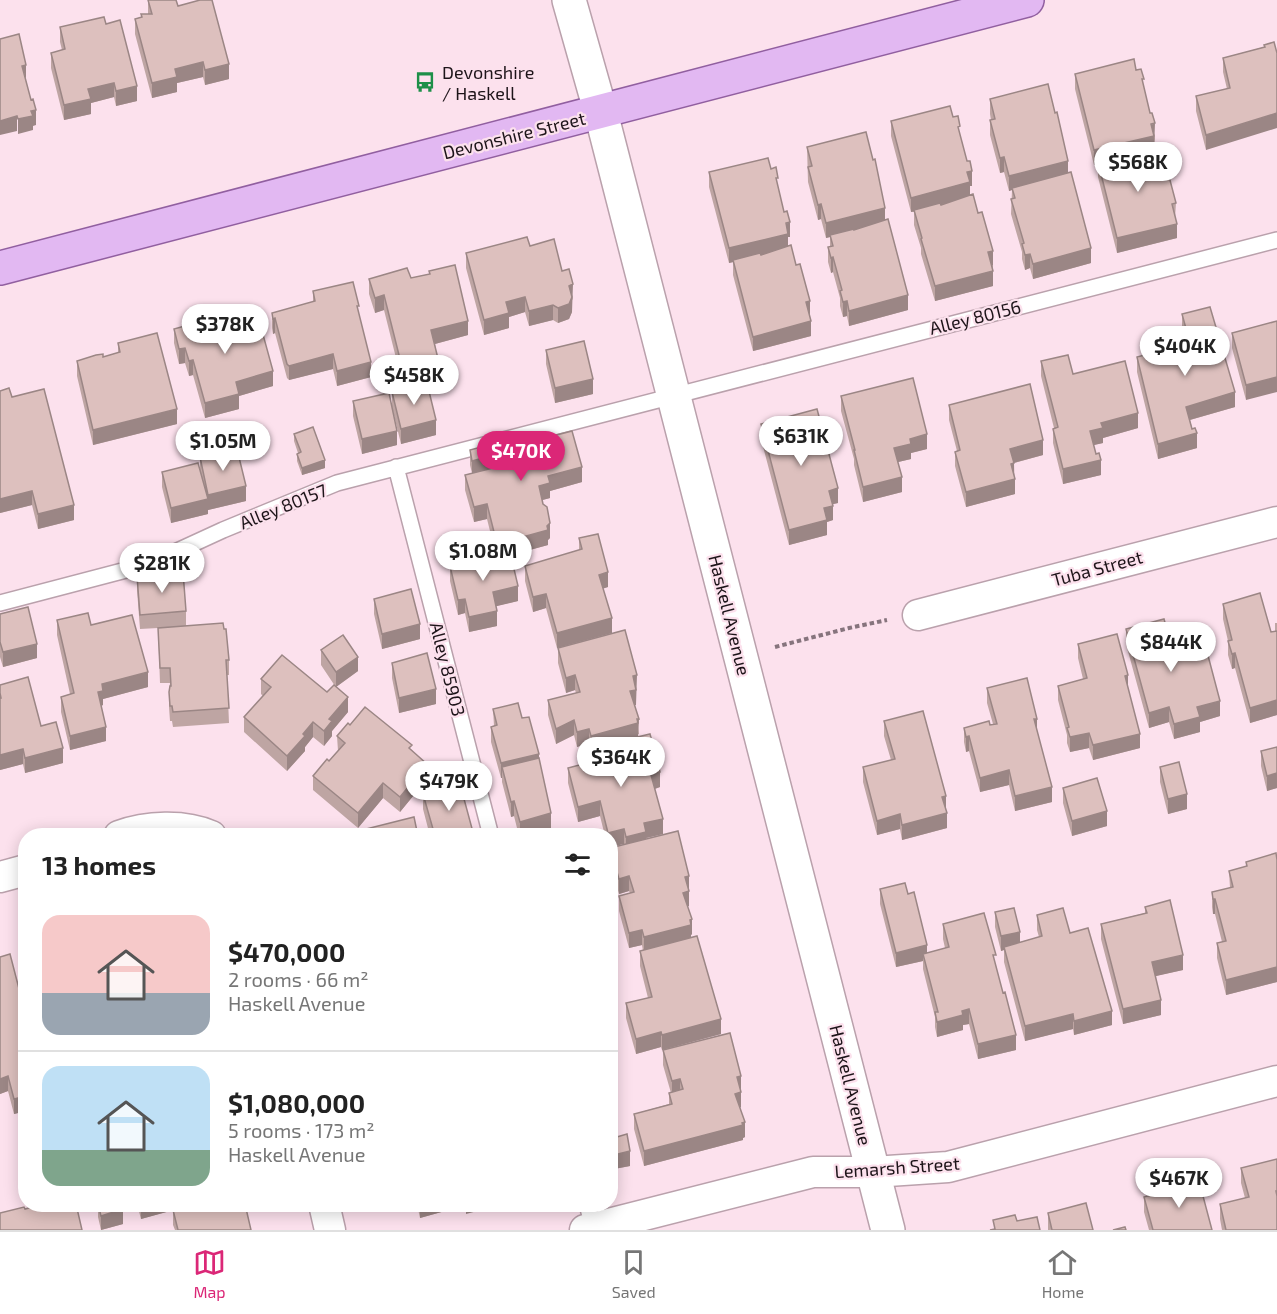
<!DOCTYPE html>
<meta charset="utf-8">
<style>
:root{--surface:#fff;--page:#f6f6f6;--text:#222;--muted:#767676;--line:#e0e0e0;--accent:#db2777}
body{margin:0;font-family:"Exo 2",sans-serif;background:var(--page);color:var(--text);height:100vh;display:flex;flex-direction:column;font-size:22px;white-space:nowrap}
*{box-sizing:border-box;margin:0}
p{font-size:20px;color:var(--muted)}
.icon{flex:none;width:33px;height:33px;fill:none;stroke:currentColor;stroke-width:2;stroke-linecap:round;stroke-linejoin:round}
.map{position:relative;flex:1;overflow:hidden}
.panel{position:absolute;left:18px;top:828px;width:600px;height:384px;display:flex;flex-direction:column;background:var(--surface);border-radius:24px;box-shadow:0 3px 15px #0003}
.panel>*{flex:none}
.price{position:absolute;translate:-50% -51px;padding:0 14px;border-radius:21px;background:#fff;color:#222;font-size:20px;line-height:39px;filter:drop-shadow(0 2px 3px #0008)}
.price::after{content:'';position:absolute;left:50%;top:36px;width:18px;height:14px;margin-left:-9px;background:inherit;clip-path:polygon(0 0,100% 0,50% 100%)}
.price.active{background:var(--accent);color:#fff}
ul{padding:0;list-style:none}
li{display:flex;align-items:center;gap:18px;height:150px;padding:0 24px}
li+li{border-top:2px solid var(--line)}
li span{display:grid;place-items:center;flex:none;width:168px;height:120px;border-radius:18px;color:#555}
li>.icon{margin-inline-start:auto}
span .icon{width:72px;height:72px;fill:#fffc;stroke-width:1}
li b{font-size:26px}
h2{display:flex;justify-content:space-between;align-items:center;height:72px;padding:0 24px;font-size:26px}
.menu{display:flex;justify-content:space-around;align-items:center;height:84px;border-top:2px solid var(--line);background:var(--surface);font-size:16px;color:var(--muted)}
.menu a{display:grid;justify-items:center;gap:3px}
.menu .active{color:var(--accent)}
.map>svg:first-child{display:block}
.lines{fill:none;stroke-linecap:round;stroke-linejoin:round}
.lane-casing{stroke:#baa1ac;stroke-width:18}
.street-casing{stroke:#baa1ac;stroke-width:33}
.secondary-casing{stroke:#baa1ac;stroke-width:36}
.primary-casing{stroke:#915fa0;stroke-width:36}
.path{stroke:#86747d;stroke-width:4;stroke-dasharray:4.5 3;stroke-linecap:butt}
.lane{stroke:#fff;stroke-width:15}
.street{stroke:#fff;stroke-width:30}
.secondary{stroke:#fff;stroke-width:33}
.primary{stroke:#e2b8f2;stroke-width:33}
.wall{fill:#bea5a3}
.shaded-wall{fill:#9b8685}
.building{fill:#ddc0be;stroke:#9b8685;stroke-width:1.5}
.labels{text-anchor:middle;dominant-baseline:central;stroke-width:4.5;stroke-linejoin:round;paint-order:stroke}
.poi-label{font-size:18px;fill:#1d1419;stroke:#fce1ed;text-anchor:start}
.street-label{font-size:18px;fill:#1d1419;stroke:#fce1ed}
</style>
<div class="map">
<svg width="1277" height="1230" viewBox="0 0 1277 1230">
<rect width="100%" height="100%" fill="#fce1ed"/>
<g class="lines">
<g class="lane-casing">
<path id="lane" d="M396 467 491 836
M0 603 149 564 223 530 337 483 1277 240
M587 1204 593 1228"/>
</g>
<g class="street-casing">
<path id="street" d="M918 615 1277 522
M119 836C146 826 184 824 211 836
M0 877 26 870
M324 1204 330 1230
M585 1230 813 1172H873L948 1167 1277 1081"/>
</g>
<g class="secondary-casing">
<path id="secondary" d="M569 0 601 113 888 1230"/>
</g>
<g class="primary-casing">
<path id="primary" d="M0 268 1027 0"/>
</g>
<path class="path" d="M775 647 849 628 887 620"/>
<use href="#lane" class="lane"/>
<use href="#street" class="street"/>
<use href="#secondary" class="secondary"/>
<use href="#primary" class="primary"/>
</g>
<path class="wall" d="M148 0 178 6 229 79 205 85 203 77 177 83V92L152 98 135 34V19L141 17V14H148Z
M106 24 137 101 116 106 114 97 91 103V114L64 120 51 68V53L62 50 60 42V27Z
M1264 45 1277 53 1206 150 1196 111V96L1227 89 1223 72V58L1264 47Z
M1136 70 1144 89 1155 138 1154 147 1162 166 1176 203 1175 218 1177 238 1117 253 1098 177V164L1094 165 1075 89V74Z
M990 99 1068 173 1091 263 1033 279 1030 268 1025 270 1022 259V252L1011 214 1012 190 1009 191 1004 172 1000 173 990 135V120H991L990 114Z
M953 117 960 136 972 186H970V195L993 265V286L935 301 921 254V248L914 225V212H911L891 136V121Z
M807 147 885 220 908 310 849 326 847 316 843 317 840 306V298L833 272 831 273 828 262V247H830V237L826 238 821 219 818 220 808 182Z
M771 169 778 188 790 237H788V246L810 316 811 336 753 351 733 275V262L729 263 709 187V172Z
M530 246 562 271 573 299 572 300V312L569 319 558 323 553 320 529 326 525 312 509 317V328L484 335 466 268V253Z
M429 271 468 335 435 344 442 390 429 393 436 435 401 444 392 407V392L415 386 404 373 400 374 384 310 375 313 369 294V279L411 278 429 274Z
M313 291 359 314 371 377 337 386 333 369 289 380 287 378 275 333 273 334 272 328V313L313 302Z
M1182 314 1235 407 1190 420 1197 448 1158 459 1137 372V357L1186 344 1182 329Z
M1277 321 1246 400 1232 348V333Z
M234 322 261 327 273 386 239 396V409L205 418 193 375 189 376 185 363 179 364 174 343V329H216L234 324Z
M118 343 177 424 93 445 77 376V361L103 357 118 353Z
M546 350 593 394 555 403 546 364Z
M1041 361 1073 374 1138 428 1103 438V443L1093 445 1101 475 1063 484 1053 443V429L1054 428 1041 376Z
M0 391 12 397 74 520 38 529 32 505 0 513Z
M841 396 927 449 911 453V459L898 462 902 492 863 502 854 465V459L841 411Z
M353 401 397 445 362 454 353 416Z
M949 405 1043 455 1014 463 1015 494 966 507 955 466V452L957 451 949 420Z
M761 424 838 503 833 504V520L827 522V535L789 545 761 439Z
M294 434 325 468 302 475 297 461V454L298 453 294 441Z
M537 440 582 482 550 491V498L542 500 550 538 548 540V545L511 555 518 601 496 606 497 626 469 632 465 613 458 615 450 581V566L496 555 487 519 474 522 465 490V475L472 473 470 465V450Z
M200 457 246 501 208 510V508V514L171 523 162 487V472L200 467Z
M579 538 608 587 603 588 612 633 557 648 546 608 533 612 525 581V566L579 550Z
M137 576 186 611V626L229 660V675H227L229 723 173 727 172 721H170L169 707V692L170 683H160L158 628 140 629 137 590Z
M374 599 420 639 382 649 374 614Z
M1223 604 1271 632 1275 631V623H1277V715L1250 723 1235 668 1232 669 1228 655V641L1223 619Z
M0 614 37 658 3 667 0 657Z
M57 620 91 625 148 687 103 699V705L101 706 106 741 70 750 61 712V697L70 694 57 635Z
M1126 629 1174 656 1220 716 1200 722V732L1174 739 1169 722 1149 728 1126 644Z
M1078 644 1128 687 1140 748 1093 760 1089 748 1070 752 1067 743V735L1058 700V686L1083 679 1078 658Z
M558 648 637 690H636V705H635L639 734H638V737L660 787 655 789 663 834 646 838V839L689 876V906H687L692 934 691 935V938L721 1034 662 1050 661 1047 636 1054 626 1018V1003L648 998 640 966V951H643L642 945 629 948 619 911V896L630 893 629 891 619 894 610 864V848L624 845V844L610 836H605L600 816 578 822 568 783V768L633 750V740L591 750 589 743 577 747 574 735 556 744 548 715V700L576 693 575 690 566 693 558 663Z
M321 650 358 671 336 687 348 712 332 731V736L324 746 313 737 305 747V751L287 771 244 732V717L263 696 261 694V679L327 692 335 686 321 665Z
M392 663 436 704 399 713 392 678Z
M0 685 41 726 63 763 25 773 23 764 0 770Z
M987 688 1037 730 1052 802 1015 811 1009 785 980 792 969 751 966 752 964 742V728L993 724 987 703Z
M493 709 522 718 539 758 551 828 524 836H519L514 816 511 817 502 782V778H501L491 742V727L494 726Z
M884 721 946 809 947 828 902 840 900 829 877 835 863 782V767L891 760 884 736Z
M350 725 412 750 427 779 400 812 383 798 358 828 313 790V776L329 761 338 751 337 736Z
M1277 749V788L1267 791 1261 766V751Z
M1160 767 1187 809 1168 814 1160 782Z
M1063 788 1107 826 1072 836 1063 803Z
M423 794 474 836H430L423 809Z
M1277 860V982L1226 995 1217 958V943L1222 942 1215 914H1213L1212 907V892L1230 888 1229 871Z
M880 889 908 894 927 953 945 948 943 939V924L996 966 1016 1050 978 1059 969 1024 963 1025V1030L937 1037 935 1027V1017L923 969V961L896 967 880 904Z
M1145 907 1183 970 1155 976 1161 1015 1123 1024 1101 939V924L1145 913Z
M995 912 1020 942 1039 937 1037 930V915L1070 933 1112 1025 1074 1035 1073 1029 1025 1041 1004 962V950L1001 951 995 927Z
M0 957 26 1028V1111L14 1114 8 1091 0 1094Z
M663 1050 741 1091V1107L740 1108 745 1137 743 1138V1140L644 1166 634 1129V1114L669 1104V1093H671L663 1065Z
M610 1139 630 1166 614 1169 610 1157Z
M1241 1168 1277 1230H1222L1220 1219V1204L1245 1198 1241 1183Z
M1144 1197 1212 1230H1149L1144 1212Z
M98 1204H122L123 1224 101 1230 98 1217Z
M137 1204H245L251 1230H175L173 1225V1210L141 1219Z
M417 1204H460L445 1208V1211L420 1218Z
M1048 1213 1093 1230H1048Z"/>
<path class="shaded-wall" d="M203 62V77L177 83V92L152 98V83L175 69Z
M229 64V79L205 85V70Z
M26 65V80L22 66Z
M114 83V97L91 103V114L64 120V105L88 89Z
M137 86V101L116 106V91Z
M36 110V125L33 126V130L18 134V119L31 111Z
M1277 113V128L1206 150V135Z
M17 116V131L0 135V121Z
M1155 123 1154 151 1098 162V164L1094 165V150Z
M1004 157V172L1000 173V158Z
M1068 161V176L1012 188V190L1009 191V176Z
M972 171V186H970V197L911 212V198L967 172Z
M821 204V219L818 220V205Z
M885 208V223L826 238V223Z
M790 222V237H788V249L729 263V248Z
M1177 224V238L1117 253V238Z
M1091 248V263L1033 279V264Z
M993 251V265L988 267V252Z
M1030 254V268L1025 270V255Z
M833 257V272L831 273V258Z
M993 271V286L935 301V286Z
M573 284 572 312 569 319 558 323V308L569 286Z
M384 295V310L375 313V298Z
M908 295V310L849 326V311Z
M525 297V312L509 317V328L484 335V320L506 302Z
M810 301V316L806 317V302Z
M847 301V316L843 317V302Z
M553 305V320L529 326V311Z
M275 318V333L273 334V319Z
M468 321V335L431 345V330Z
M811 321V336L753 351V337Z
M185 348V363L179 364V349Z
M333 354V369L289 380V366Z
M404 358V373L400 374V359Z
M193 360V375L189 376V361Z
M371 362V377L337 386V371Z
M273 371V386L239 396V409L205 418V403L236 382Z
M442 375V390L421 395V380Z
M1277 377V392L1246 400V385Z
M593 379V394L555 403V388Z
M1235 392V407L1186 421V407Z
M177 409V424L93 445V430Z
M1138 413V428L1103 438V443L1090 446V431L1101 423Z
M436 420V435L401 444V429Z
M397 431V445L362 454V439Z
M1197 433V448L1158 459V444Z
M927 434V449L911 453V459L894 463V448L910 439Z
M1043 440V455L1010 464V449Z
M501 453V468L472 476V461Z
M325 460V468L302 475V468Z
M1101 460V475L1063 484V469Z
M1014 463V478L1011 464Z
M582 467V482L550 491V498L539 501V486L548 476Z
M902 477V492L863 502V487Z
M1015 479V494L966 507V492Z
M246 486V501L208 510V495Z
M838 488V503L829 505V491Z
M32 491V505L0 513V499Z
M208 499V514L171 523V508Z
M487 504V519L474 522V507Z
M74 505V520L38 529V514Z
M833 506V520L827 522V535L789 545V530L824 508Z
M550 523V538L548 540V545L497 559V544L547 526Z
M608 572V587L599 590V575Z
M518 586V601L493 607V592Z
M546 594V608L533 612V597Z
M465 599V613L458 615V600Z
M497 611V626L469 632V617Z
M612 618V633L557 648V633Z
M420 624V639L382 649V634Z
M37 644V658L3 667V652Z
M1235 653V668L1232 669V654Z
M358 657V671L336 687V672Z
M148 672V687L103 699V705L98 707V692L102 684Z
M575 675V690L566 693V678Z
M637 675 636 705 630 706V691L633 676Z
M1128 675V690L1125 676Z
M436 689V704L399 713V698Z
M348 697V712L332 731V736L324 746V731L329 719Z
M1277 700V715L1250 723V708Z
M1220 701V716L1200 722V732L1174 739V724L1197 707Z
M1169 707V722L1149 728V713Z
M637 719H639L638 738 591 750V736Z
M1034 719H1037V733Z
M574 720V735L556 744V729Z
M313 722V737L305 747V751L287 771V756L303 734Z
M106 727V741L70 750V736Z
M589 729V743L577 747V732Z
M1089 733V748L1070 752V737Z
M1140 734V748L1093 760V745Z
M969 736V751L966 752V737Z
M63 748V763L25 773V758Z
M23 749V764L0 770V755Z
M539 754V769L502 767V778H501V763Z
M427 764V779L400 812V797Z
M1009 770V785L980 792V778Z
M660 772V787L651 790V775Z
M1277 773V788L1267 791V776Z
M383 783V798L358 828V813Z
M1052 787V802L1015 811V796Z
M1187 794V809L1168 814V799Z
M946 796V811L942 797Z
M514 801V816L511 817V802Z
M600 801V816L578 822V807Z
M1107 811V826L1072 836V821Z
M551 813V828L524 836H520V822Z
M947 813V828L902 840V825Z
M900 814V829L877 835V821Z
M663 819V834L646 838V847L626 852V837L644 823Z
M624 829V844L610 847V836H608V833Z
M629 876V891L619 894V879Z
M689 876V891L685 877Z
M689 891V906L683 908V893Z
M1213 899H1215V914H1213Z
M692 919V934L691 935V940L644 952V937Z
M642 930V945L629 948V933Z
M1020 932V947H1004V950L1001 951V936Z
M927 945V960L923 954V961L896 967V953Z
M1183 955V970L1152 977V962Z
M1277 967V982L1226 995V980Z
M1161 1000V1015L1123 1024V1009Z
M24 1008V1022L20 1009Z
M969 1009V1024L963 1025V1030L937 1037V1022L962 1011Z
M1112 1011V1025L1074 1035V1021Z
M1073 1014V1029L1025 1041V1026Z
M721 1019V1034L662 1050V1035Z
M661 1032V1047L636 1054V1039Z
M1016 1035V1050L978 1059V1044Z
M617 1053V1068L610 1070V1055Z
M8 1076V1091L0 1094V1079Z
M741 1076V1091L737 1092V1077Z
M680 1079V1094L672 1096V1081Z
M741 1092V1107L735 1109V1094Z
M26 1096V1111L14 1114V1099Z
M745 1122V1137L743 1138V1140L644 1166V1151Z
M630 1151V1166L614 1169V1155Z
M141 1204H196L141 1219Z
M420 1204H460L445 1208V1211L420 1218Z
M466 1204H504L466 1214Z
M123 1209V1224L101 1230V1216Z"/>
<path class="building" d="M148 0H176L178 6 200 0H212L229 64 205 70 203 62 175 69 177 77 152 83 135 19 142 17 141 14H152Z
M104 17 106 24 120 20 137 86 116 91 114 83 88 89 91 99 64 105 51 53 65 49 60 27Z
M19 34 26 65 22 66 31 100 33 99 36 110 31 111 33 116 18 119 17 116 0 121V39Z
M1274 42 1277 53V113L1206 135 1196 96 1230 88 1223 58 1265 47 1264 45Z
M1134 59 1136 70 1141 69 1144 79H1142L1150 113H1152L1155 123 1151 124 1154 136 1094 150 1075 74Z
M1048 84 1055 113 1057 112 1068 161 1009 176 1004 157 1000 158 990 120 995 119 990 99Z
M950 106 953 117 958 116 960 126 958 127 967 161H970L972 171 967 172 970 182 911 198 891 121Z
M866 132 873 160 875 159 885 208 826 223 821 204 818 205 808 167 812 166 807 147Z
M1157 147 1162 166 1166 165 1176 203 1172 204 1177 224 1117 238 1098 162 1133 154 1132 153Z
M768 158 771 169 776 167 778 178H776L784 212 787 211 790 222 786 223 788 234 729 248 709 172Z
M1071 172 1091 248 1033 264 1030 254 1025 255 1022 244 1024 243 1011 199 1015 198 1012 188Z
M973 194 978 213 982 212 993 251 988 252 993 271 935 286 921 239 922 238 914 210 940 203 941 205Z
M888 219 908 295 849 311 847 301 843 302 840 291 842 290 833 257 831 258 828 247 833 246 830 235 854 229V230Z
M527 237 530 246 554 239 562 271 569 269 573 284 569 286 572 297 569 304 558 308 553 305 529 311 525 297 506 302 509 313 484 320 466 253Z
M791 245 796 265 800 264 810 301 806 302 811 321 753 337 733 260 760 253 761 255Z
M455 265 468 321 431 330 442 375 421 380 404 358 400 359 384 295 375 298 369 279 407 268 411 278 430 274 429 271Z
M353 282 359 306H357L371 362 337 371 333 354 289 366 287 364 275 318 273 319 272 313 315 301 313 291Z
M1210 307 1235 392 1186 407 1192 429 1195 428 1197 433 1158 444 1137 357 1190 343 1182 314Z
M260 315 261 319 259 320 273 371 236 382 239 394 205 403 193 360 189 361 185 348 179 349 174 329 213 318 216 329 235 324 234 322Z
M1277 321V377L1246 385 1232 333Z
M157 333 177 409 93 430 77 361 96 355 103 354V357L120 352 118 343Z
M584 341 593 379 555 388 546 350Z
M1068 355 1073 374 1125 361 1138 413 1101 423 1103 428 1090 431 1096 454 1099 453 1101 460 1063 469 1053 429 1058 427 1041 361Z
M913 378 927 434 910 439 911 444 894 448 902 477 863 487 854 450H855L841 396Z
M427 383 436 420 401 429 392 392Z
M1030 384 1043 440 1010 449 1014 463 1011 464 1015 479 966 492 955 452 960 450 949 405Z
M9 388 12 397 44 389 74 505 38 514 32 491 0 499V391Z
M389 393 397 431 362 439 353 401Z
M817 409 838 488 829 491 833 506 824 508 827 520 789 530 761 424Z
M313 427 325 460 302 468 297 454 301 452 294 434Z
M572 431 582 467 548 476 550 483 539 486 543 504 547 507 550 523 547 526 548 530 497 544 487 504 474 507 465 475 505 465 501 453 472 461 470 450 535 432 537 440Z
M237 449 246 486 208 495 200 457Z
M198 463 208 499 171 508 162 472Z
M598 534 608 572 599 575 612 618 557 633 546 594 533 597 525 566 582 549 579 538Z
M510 552 518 586 493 592 497 611 469 617 465 599 458 600 450 566Z
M183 572 186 611 140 615 137 576Z
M411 589 420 624 382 634 374 599Z
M1260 593 1271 632 1277 631V700L1250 708 1235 653 1232 654 1228 641 1232 640 1223 604Z
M28 607 37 644 3 652 0 642V614Z
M88 613 91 625 132 615 148 672 102 684 103 691 98 692 106 727 70 736 61 697 74 693 57 620Z
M1164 619 1174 656 1206 648 1220 701 1197 707 1200 717 1174 724 1169 707 1149 713 1126 629Z
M223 623 224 629H226L229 660H226L229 708 173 712 172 706H170L169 692 170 686H171L170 668H160L158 628Z
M625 630 637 675 633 676 636 690 630 691 639 719H637L638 723 591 736 589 729 577 732 574 720 556 729 548 700 580 692 575 675 566 678 558 648Z
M1117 634 1128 675 1125 676 1140 734 1093 745 1089 733 1070 737 1067 728 1069 727 1058 686 1087 678 1078 644Z
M343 635 358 657 336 672 321 650Z
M427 653 436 689 399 698 392 663Z
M282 655 327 692 334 685 348 697 329 719 332 721 324 731 313 722 303 734 305 736 287 756 244 717 271 687 261 679Z
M28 677 41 726 56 722 63 748 25 758 23 749 0 755V698H1L0 693V685Z
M1027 678 1037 719H1034L1052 787 1015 796 1009 770 980 778 969 736 966 737 964 728 989 721 990 725 997 724 987 688Z
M518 703 522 718 529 717 539 754 501 763 491 727 497 725 493 709Z
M365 707 412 745 409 748 427 764 400 797 383 783 358 813 313 776 327 759 329 761 345 743 337 736 348 723 350 725Z
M923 711 946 796 942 797 947 813 902 825 900 814 877 821 863 767 895 759 884 721Z
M650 734 660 772 651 775 663 819 644 823 646 832 626 837 624 829 608 833 600 801 578 807 568 768 636 750 633 738Z
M1277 747V773L1267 776 1261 751Z
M539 758 551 813 520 822 514 801 511 802 502 767Z
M1179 762 1187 794 1168 799 1160 767Z
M1097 778 1107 811 1072 821 1063 788Z
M460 784 474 836H435L423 794Z
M414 817 418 836H359L358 831Z
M678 831 689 876 685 877 689 891 683 893 692 919 690 920 691 925 644 937 642 930 629 933 619 896 634 892 629 876 619 879 610 848Z
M1276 853 1277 860V967L1226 980 1217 943 1226 941 1215 899H1213L1212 892 1233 887 1229 871 1247 866 1246 862Z
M905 883 908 894 914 892 927 945 896 953 880 889Z
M1170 900 1183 955 1152 962 1161 1000 1123 1009 1101 924 1147 913 1145 907Z
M1014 908 1020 932 1001 936 995 912Z
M1063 908 1070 933 1088 928 1112 1011 1074 1021 1073 1014 1025 1026 1004 947 1042 936 1037 915Z
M984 913 996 955H993L1003 993 1005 992 1016 1035 978 1044 969 1009 962 1011 963 1015 937 1022 935 1012H938L923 954 949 947 943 924Z
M697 936 721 1019 662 1035 661 1032 636 1039 626 1003 652 997 640 951Z
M10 954 24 1008 20 1009 26 1028V1096L14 1099 8 1076 0 1079V957Z
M610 1028 617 1053 610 1055Z
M730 1033 741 1076 737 1077 741 1092 735 1094 745 1122 742 1123 743 1125 644 1151 634 1114 672 1104 669 1093 683 1089 680 1079 672 1081 663 1050Z
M627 1134 630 1151 614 1155 610 1139Z
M1277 1159V1191H1276L1277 1196V1230H1226L1220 1204 1249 1197 1241 1168Z
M1199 1181 1212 1230H1153L1144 1197Z
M1086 1203 1093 1230H1052L1048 1213Z
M43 1204H76L82 1230H0V1213L24 1207 25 1209Z
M98 1204H122L123 1209 101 1216Z
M193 1204H245L251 1230H178L173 1210Z
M1015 1215 1017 1221 1037 1217 1040 1230H990L995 1229 993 1220Z
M1125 1227 1126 1230H1113Z"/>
<defs>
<g id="bus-bare" transform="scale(1.62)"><path d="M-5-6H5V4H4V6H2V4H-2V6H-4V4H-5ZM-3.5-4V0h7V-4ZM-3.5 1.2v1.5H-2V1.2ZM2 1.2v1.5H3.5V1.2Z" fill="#1d8f48" stroke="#fce1ed" stroke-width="2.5" paint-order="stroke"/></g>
</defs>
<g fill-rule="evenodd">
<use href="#bus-bare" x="425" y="82"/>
</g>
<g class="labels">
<g class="poi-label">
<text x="442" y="72">Devonshire<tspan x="442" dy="21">/ Haskell</tspan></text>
</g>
<g class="street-label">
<text transform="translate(514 135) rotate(-14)">Devonshire Street</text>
<text transform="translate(975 317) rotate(-14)">Alley 80156</text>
<text transform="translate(283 506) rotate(-22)">Alley 80157</text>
<text transform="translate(1097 568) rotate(-15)">Tuba Street</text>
<text transform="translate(730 615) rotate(76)">Haskell Avenue</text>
<text transform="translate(448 669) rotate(76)">Alley 85903</text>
<text transform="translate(851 1085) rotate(76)">Haskell Avenue</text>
<text transform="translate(897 1167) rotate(-4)">Lemarsh Street</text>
</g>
</g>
</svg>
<b class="price" style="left:1138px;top:193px">$568K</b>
<b class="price" style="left:225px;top:355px">$378K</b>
<b class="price" style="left:1185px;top:377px">$404K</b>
<b class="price" style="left:414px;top:406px">$458K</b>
<b class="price" style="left:801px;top:467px">$631K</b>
<b class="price" style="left:223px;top:472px">$1.05M</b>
<b class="price active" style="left:521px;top:482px">$470K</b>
<b class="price" style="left:483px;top:582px">$1.08M</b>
<b class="price" style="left:162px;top:594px">$281K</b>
<b class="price" style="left:1171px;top:673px">$844K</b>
<b class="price" style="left:621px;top:788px">$364K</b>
<b class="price" style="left:449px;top:812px">$479K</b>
<b class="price" style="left:1179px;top:1209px">$467K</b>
<section class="panel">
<h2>13 homes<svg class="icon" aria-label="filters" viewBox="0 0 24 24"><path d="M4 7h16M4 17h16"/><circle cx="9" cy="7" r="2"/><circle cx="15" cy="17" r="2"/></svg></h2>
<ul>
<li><span style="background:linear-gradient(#f6c9c9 65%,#9aa5b1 0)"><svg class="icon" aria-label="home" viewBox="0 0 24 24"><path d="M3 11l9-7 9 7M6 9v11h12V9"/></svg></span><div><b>$470,000</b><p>2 rooms · 66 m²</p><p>Haskell Avenue</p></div></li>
<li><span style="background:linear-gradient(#bfe0f5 70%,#7fa58c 0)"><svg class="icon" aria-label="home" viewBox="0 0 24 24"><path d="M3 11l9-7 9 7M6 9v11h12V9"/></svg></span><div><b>$1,080,000</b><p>5 rooms · 173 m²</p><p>Haskell Avenue</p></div></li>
</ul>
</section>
</div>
<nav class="menu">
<a class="active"><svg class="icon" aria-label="map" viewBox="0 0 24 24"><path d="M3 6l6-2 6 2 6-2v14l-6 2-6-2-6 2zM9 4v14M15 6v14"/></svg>Map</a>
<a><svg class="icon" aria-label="saved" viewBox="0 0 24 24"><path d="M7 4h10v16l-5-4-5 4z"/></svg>Saved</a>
<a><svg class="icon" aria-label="home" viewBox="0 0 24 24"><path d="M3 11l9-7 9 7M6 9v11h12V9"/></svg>Home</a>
</nav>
